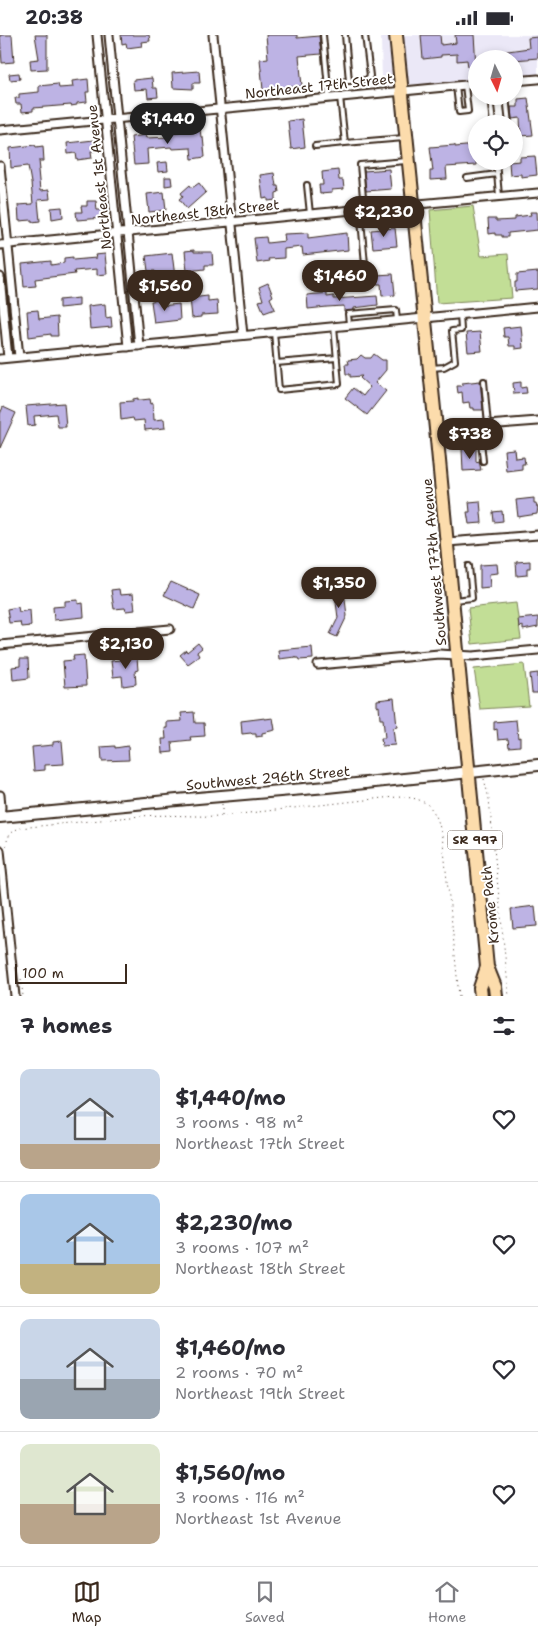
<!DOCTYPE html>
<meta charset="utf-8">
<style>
:root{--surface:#fff;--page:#f7f7f7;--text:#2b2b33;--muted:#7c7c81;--line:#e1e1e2;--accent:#3b2a1e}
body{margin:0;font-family:"Shantell Sans",sans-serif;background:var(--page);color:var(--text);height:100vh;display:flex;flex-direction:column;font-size:19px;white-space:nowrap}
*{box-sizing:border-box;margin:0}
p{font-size:16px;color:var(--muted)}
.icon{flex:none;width:28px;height:28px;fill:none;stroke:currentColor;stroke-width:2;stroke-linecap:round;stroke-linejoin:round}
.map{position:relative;height:961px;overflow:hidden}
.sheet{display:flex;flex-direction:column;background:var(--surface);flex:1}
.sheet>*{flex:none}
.needle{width:32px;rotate:175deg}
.controls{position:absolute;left:468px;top:15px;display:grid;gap:10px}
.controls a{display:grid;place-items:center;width:55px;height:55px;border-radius:50%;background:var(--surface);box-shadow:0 2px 8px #0003;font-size:25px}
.scale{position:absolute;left:15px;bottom:12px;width:112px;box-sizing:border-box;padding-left:5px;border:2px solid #3b2a1e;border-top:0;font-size:14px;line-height:18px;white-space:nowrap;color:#3b2a1e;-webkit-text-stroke:4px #fff;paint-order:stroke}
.price{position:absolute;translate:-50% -42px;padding:0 11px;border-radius:18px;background:var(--accent);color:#fff;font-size:16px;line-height:32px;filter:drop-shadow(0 1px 2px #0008)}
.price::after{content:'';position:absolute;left:50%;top:30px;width:15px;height:11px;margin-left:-8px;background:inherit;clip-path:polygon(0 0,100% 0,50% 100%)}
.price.selected{background:#222;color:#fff}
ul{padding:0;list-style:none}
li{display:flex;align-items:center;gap:15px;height:125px;padding:0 20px}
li+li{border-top:1px solid var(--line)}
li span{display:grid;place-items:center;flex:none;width:140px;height:100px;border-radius:10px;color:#555}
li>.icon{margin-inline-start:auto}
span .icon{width:60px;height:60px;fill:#fffc;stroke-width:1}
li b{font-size:21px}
h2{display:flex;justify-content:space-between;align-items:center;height:60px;padding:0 20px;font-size:21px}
.status{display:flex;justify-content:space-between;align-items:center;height:35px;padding:0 25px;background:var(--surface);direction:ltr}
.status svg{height:14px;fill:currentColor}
.tab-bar{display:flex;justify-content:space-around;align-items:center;height:70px;border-top:1px solid var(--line);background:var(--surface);font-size:14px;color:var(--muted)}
.tab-bar a{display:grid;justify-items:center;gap:2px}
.tab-bar .selected{color:var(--accent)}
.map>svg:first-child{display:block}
.built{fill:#ebe8f7}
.green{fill:#c2de96;stroke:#7e845a}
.building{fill:#bdb3e4;stroke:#3b2a1e}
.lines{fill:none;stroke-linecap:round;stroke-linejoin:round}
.lane-casing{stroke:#3b2a1e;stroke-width:8}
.street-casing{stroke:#3b2a1e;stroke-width:11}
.secondary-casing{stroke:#3b2a1e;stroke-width:14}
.highway-casing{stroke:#3b2a1e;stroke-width:16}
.path{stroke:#3b2a1e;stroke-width:1;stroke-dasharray:1 4;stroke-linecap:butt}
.lane{stroke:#fff;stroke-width:4}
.street{stroke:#fff;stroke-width:7}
.secondary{stroke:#fff;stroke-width:10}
.highway{stroke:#fcdcac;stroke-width:12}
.labels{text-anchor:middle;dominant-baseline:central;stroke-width:4;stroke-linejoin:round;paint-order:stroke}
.shield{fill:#fff;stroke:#766a62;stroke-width:1}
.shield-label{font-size:12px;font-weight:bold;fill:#3b2a1e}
.street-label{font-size:14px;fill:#3b2a1e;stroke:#fff}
</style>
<div class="status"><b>20:38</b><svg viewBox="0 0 49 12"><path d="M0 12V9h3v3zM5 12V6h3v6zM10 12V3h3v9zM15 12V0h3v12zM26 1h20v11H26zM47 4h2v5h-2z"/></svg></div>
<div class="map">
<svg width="538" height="961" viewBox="0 0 538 961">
<rect width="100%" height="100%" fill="#fff"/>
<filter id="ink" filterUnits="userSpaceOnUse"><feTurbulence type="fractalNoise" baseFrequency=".02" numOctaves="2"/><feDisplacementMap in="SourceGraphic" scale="10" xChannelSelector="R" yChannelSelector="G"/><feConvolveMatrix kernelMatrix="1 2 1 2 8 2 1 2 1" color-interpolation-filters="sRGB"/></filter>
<g filter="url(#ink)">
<path class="built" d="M381 0H538V44L514 46V24H476V47L382 51Z"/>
<path class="green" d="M473 171 481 221 508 219 512 263 437 268 430 175Z
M516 568 521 604 472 609 468 573Z
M524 629 529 671 480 674 474 634Z"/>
<path class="building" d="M0 0H12L14 27 2 28Z
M35 0H47V34L31 35 30 25 39 24Z
M121 0H149L150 6 141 7 142 11 127 13 126 8 122 9Z
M266 0H297V3L319 1 321 19 299 21 302 51 263 55 260 24 268 23Z
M421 0H440L441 10 456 8 455 0H474L476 31 468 32 467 25 457 26V19L441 20V22L423 24Z
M538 2V23L514 25 501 24V17L529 13 528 3Z
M199 36 200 48H193V54L173 53 172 38Z
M19 38 20 44 10 45 9 39Z
M152 43 153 53H157L158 62 148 63 147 54 134 55 133 45Z
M88 44 89 57H86L87 67 77 68V70L71 71V70L33 73V76L22 77 21 69H16L15 63H19V59L39 57V51L58 49 59 53 73 52 72 46Z
M528 63 533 100 521 101 520 83 512 84 511 72H518V64Z
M302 84 305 112 291 114 288 86Z
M200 94 201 102H203L205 122 192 124 191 113 172 114 171 112 147 114 148 129 134 130 131 102 145 100 146 103 170 102V98Z
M94 105 95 116H91L92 123 77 125 76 118 68 119 67 108Z
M35 110 36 112 43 111 44 126H39L40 135H38L40 156 49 155 50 164 38 165 40 186 32 187V185L19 186 18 170 33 169 31 148 28 131 11 133 10 113Z
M455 110V112L476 110V130L446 132 447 144 430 145V136H433L430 112Z
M535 121 537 140 521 142V139L510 140 509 127 520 126V122Z
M167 127 168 136 158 137 157 128Z
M389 134 391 154 366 156 364 136Z
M338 135 339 145H343L344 154 332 155V158L320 159 319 150H323L322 137Z
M274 138 276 151H278L279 157 276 158V165L268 166V163L263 164 260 140Z
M165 142H171L172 150 165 151Z
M199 148 206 157 187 174 179 164 183 161 181 158 190 150 192 153Z
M164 157 166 175 149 177 147 159Z
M87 166H96L97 175H102L103 183 77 185 76 177H82L81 171H87Z
M62 172 63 182 52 184 51 173Z
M530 177H537L538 195 508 198V202H502V200H495V198L489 199 488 184H496V186L515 185V182L531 180Z
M395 193 397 211 373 213 371 195Z
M308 198V203L347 198 348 215 303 220 302 212 284 214V223L268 224 269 226 257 228 254 203 266 202 267 208 285 206 284 199Z
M194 215V217H212L213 230H205V234L187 236 185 216Z
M172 218 175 242 156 244 155 236H148L146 221Z
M105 219 107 239 97 240V234L74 236 75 239 35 244 36 251 24 252 22 229 51 226V230L64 228V223L73 222V225L96 223 95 220Z
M538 237V254L515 256V247H517V239Z
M393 239 395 260 382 261 381 249H377L376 240Z
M268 248 273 261 270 263 275 274 264 278 259 266 263 265 259 252Z
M327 258V262L334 261V264L377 261 378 270 354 273V275L344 277V271L327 272 308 274 307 260Z
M208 261V266L217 265 218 279 201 280V282L192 283 190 263Z
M79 263V271L59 273V265Z
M160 265 161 271 179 269 180 285 154 288 151 266Z
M105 269 106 283 111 282 112 292 90 294 88 271Z
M38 275 39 284 57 282 58 301H51V299L29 302 27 276Z
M521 291 523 313 515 314V311H509L508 302H504L503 293Z
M480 297 482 316 468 317 466 298Z
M374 319 382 325H386V335L375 348 386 356 367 380 345 363 353 353 363 361 370 352 360 343 362 341 350 342V339H346L345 329H349L348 325 357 324 361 320 365 323H371Z
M480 346 483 375H474V373H470L469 367 463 368 462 357 458 358 457 351H462V348Z
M521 347V353L526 352 527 358 514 359 513 348Z
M138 363V365H141L150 364 151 369 153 368 154 385 164 384 165 393 145 395 144 385 134 386 133 383 121 385 120 367 133 366V364Z
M64 368 66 392H58L56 379 34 381 35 390 28 391 26 371Z
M3 372 16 378 0 413V379Z
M476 413V427L479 426 481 435 463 436 462 414Z
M514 414 515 423 524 422 525 429H522V434L506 436 504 415Z
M534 463V468H536L537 472H538L537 479 518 482 516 465Z
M480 466 482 488 469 489 467 477H470L469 467Z
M502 476 503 486 494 487 493 477Z
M530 526V533H527V540L517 541 516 527Z
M497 529 498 538 489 539 490 552 480 553V530Z
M171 547 200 560 194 574 164 560Z
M333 547 341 555 345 564 347 581 337 602 330 599 338 583 336 567 333 559 327 553Z
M119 554 120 560 133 559 135 575 126 576 125 573 114 574 111 555Z
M78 565V569L83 568 84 582 54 585 53 572 65 571V566Z
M18 572 19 577 30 575 31 591 21 592 20 587 9 588 7 574Z
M538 582V592L523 595V591L519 592 518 584Z
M198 608 202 613 197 617 199 621 188 629 180 620 186 615 187 617Z
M312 612 313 624 299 625 298 623H295V622L279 624 278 615Z
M84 620 86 651 65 652 63 626 74 625 73 621Z
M137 623 138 635 135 636 136 649 123 651 122 641 113 642 111 626Z
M20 624H28L29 643 13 645 12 632 20 631Z
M538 638V658H532L530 639Z
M394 663 397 692 393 693 395 710 382 711 381 703H385L383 684H380L379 671 377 672V665Z
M194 677 195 688H204L205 701 190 702 191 705 172 707 173 717 163 718 162 704H166L165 693H167V687L182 686 181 678Z
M265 683V684L273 683 275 695 262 698V701L256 702V699H252L251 698 242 699 241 686Z
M516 685 518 703 520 702V711L509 712 508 704 498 705 497 694 494 695V687Z
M62 706 64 729 45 730V735L34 736 32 712 53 710V707Z
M115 711V713L128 711 129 725 102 726 101 712Z
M535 871 537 891 513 893 511 874Z"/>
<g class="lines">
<g class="lane-casing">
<path id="lane" d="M323 0 329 63
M349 46 366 45 370 41 365 0
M328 48 349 46 345 0
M456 51 459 77 468 76 465 50
M490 61 493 89
M506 61 509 89
M340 62 345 108 404 103
M315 111 345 108
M496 126 499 161
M467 143 497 139
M307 150 310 179
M364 173 360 130 406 126
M360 174 365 229
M349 289 348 279 396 275 397 285
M274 297 279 355 339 349 334 291
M276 328 337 323
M431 333 444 332 455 326 452 296 461 295 460 279
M484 346 488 390
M477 391 481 406 483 426
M454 565 472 563 469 531"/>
</g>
<g class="street-casing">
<path id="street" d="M97 0 128 312
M109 0 139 311
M213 0 243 300
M514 46 538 44
M0 95 476 49
M0 131 19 322
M0 210 310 179 538 158
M0 242 8 323
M0 324 538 272
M436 394 538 386
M447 507 538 500
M0 610 170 594
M318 630 439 619 473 621 538 615
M0 760 1 772 0 782
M0 815 15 961"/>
</g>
<g class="secondary-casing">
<path id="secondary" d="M0 782 198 763 327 752 538 730"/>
</g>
<g class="highway-casing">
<path id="highway" d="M396 0 436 394 487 932 495 952 496 961
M481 961 480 953 487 932"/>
</g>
<path class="path" d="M484 744 489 764 509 961
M222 780V769
M6 811C7 802 11 797 19 793L141 781C168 779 195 782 222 781L383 763C397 762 416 760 428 770 432 774 436 780 438 786 444 805 445 826 447 846 452 884 455 923 459 961
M21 944 23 961"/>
<use href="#lane" class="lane"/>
<use href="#street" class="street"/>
<use href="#secondary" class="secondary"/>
<use href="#highway" class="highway"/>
</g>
</g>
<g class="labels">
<rect class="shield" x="447.5" y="795.5" width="55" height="19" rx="4"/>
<g class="shield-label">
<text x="475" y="805">SR 997</text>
</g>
<g class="street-label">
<text transform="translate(319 51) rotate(-6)">Northeast 17th Street</text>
<text transform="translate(99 142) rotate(-96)">Northeast 1st Avenue</text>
<text transform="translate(205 177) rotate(-6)">Northeast 18th Street</text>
<text transform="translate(434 527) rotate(-95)">Southwest 177th Avenue</text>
<text transform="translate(268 743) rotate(-5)">Southwest 296th Street</text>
<text transform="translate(490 870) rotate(-96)">Krome Path</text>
</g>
</g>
</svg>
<div class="controls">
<a><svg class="needle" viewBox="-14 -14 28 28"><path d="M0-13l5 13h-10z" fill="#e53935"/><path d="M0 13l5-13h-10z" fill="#7c7c81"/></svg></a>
<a><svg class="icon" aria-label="locate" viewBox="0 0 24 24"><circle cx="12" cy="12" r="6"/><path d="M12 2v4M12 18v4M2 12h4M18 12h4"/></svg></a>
</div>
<div class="scale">100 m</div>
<b class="price selected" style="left:168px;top:110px">$1,440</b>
<b class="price" style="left:384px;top:203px">$2,230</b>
<b class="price" style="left:340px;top:267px">$1,460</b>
<b class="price" style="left:165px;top:277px">$1,560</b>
<b class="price" style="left:470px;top:425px">$738</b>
<b class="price" style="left:339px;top:574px">$1,350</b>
<b class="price" style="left:126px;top:635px">$2,130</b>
</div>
<section class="sheet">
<h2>7 homes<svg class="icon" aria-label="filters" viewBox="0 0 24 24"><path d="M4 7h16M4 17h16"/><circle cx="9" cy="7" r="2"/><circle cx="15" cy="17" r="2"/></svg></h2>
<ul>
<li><span style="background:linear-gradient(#c9d6e8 75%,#b9a48a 0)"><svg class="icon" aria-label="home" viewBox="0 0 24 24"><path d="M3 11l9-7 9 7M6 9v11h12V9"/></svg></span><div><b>$1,440/mo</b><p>3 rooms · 98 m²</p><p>Northeast 17th Street</p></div><svg class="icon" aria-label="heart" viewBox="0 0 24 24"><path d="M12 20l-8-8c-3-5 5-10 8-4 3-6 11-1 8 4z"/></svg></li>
<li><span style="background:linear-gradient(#a9c7e8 70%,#c2b280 0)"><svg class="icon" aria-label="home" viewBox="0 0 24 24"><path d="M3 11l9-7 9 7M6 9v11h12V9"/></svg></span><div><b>$2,230/mo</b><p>3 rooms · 107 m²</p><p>Northeast 18th Street</p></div><svg class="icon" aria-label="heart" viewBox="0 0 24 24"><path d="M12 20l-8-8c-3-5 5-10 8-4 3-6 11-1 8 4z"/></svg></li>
<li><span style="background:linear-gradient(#c9d6e8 60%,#9aa5b1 0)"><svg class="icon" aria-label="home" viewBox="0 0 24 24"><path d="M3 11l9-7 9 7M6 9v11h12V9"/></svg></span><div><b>$1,460/mo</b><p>2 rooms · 70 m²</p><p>Northeast 19th Street</p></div><svg class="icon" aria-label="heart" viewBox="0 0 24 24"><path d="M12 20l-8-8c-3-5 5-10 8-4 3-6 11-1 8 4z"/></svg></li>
<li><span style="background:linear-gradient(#dfe7d0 60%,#b9a48a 0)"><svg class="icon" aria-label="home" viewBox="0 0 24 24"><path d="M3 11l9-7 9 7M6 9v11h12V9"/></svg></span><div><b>$1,560/mo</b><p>3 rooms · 116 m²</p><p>Northeast 1st Avenue</p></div><svg class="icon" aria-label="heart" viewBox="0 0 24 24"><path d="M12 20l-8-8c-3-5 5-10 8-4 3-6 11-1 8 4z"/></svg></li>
</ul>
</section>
<nav class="tab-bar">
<a class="selected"><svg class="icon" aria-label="map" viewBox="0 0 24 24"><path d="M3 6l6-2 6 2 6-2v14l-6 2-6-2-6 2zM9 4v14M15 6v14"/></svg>Map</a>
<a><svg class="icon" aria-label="saved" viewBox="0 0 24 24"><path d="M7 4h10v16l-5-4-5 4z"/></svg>Saved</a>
<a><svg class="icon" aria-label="home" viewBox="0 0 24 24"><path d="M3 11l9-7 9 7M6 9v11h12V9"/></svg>Home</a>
</nav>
